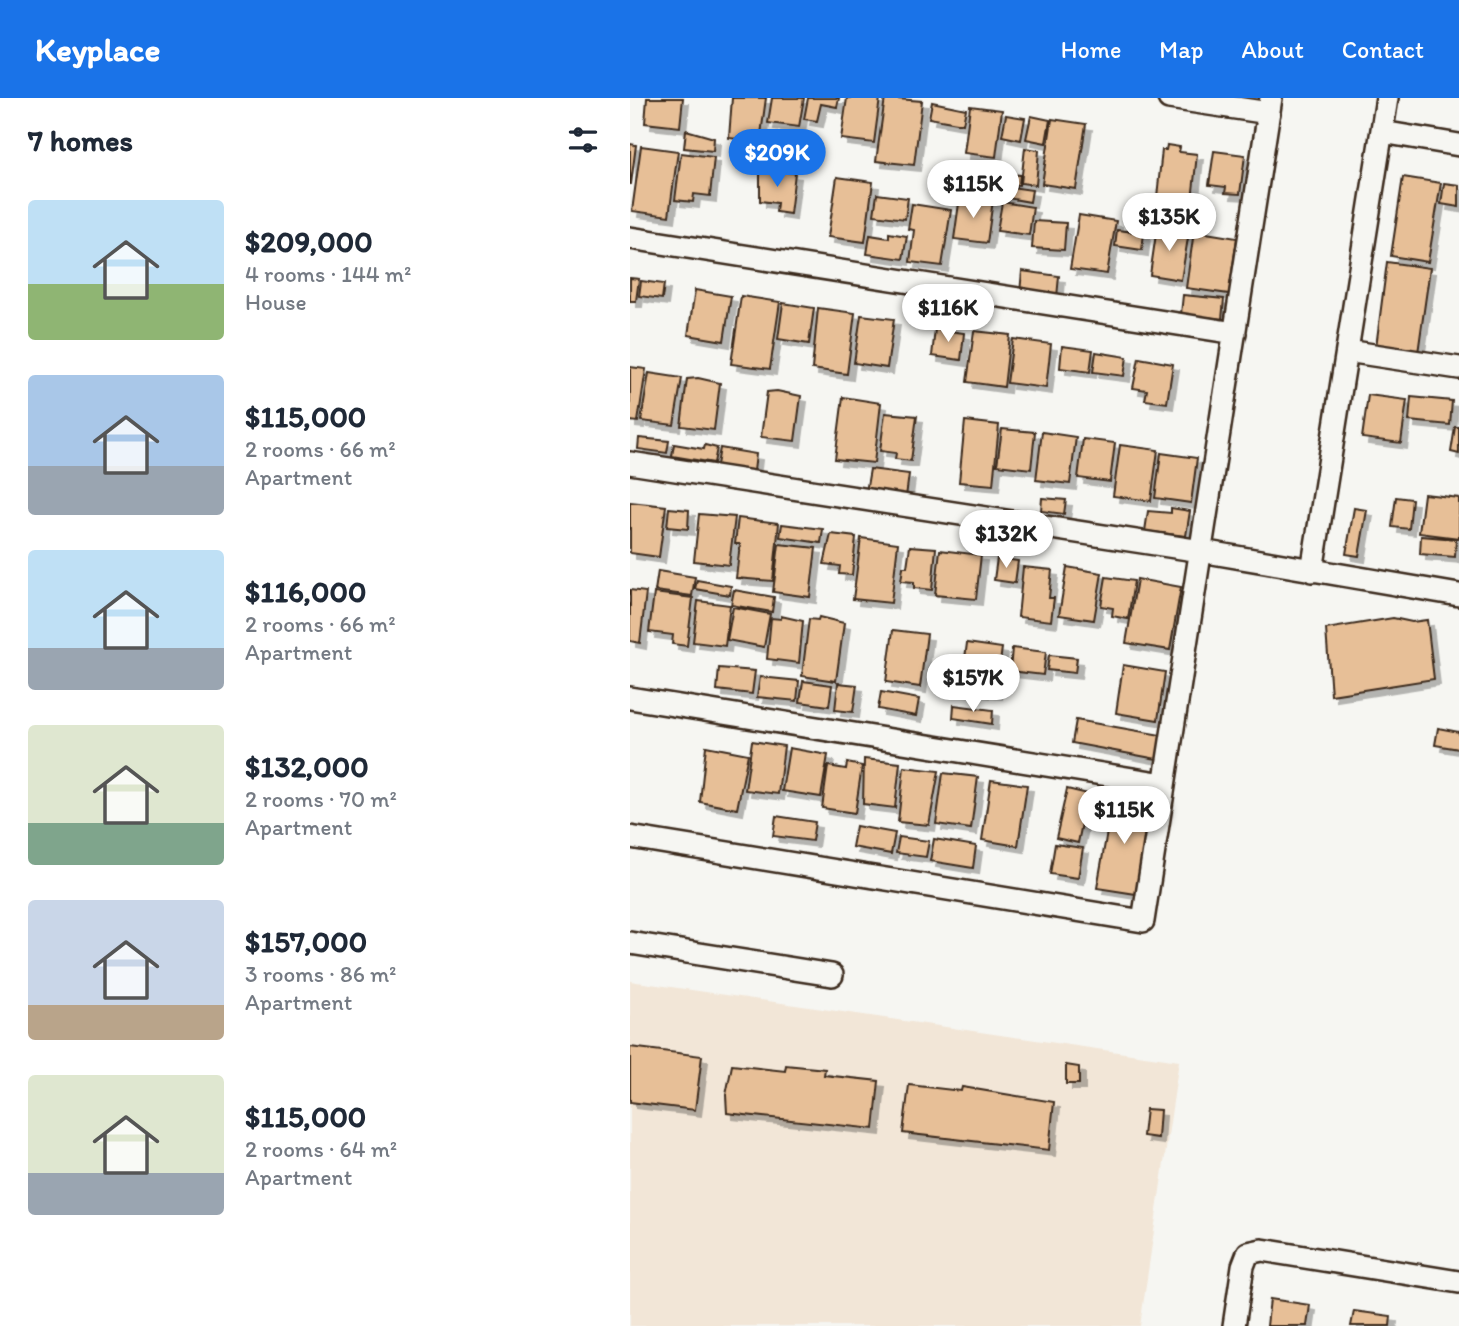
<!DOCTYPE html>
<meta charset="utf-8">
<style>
:root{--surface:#fff;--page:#f6f6f7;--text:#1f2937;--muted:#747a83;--accent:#1a73e8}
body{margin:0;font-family:Itim,sans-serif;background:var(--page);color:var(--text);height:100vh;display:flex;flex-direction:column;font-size:26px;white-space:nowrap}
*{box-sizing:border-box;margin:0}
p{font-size:23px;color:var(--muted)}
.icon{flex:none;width:38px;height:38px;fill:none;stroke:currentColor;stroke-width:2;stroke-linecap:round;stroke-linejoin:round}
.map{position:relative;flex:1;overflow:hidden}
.panel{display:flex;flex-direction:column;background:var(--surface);width:630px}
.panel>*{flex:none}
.price{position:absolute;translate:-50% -60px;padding:0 16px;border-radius:24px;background:#fff;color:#222;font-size:23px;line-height:46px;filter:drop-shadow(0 2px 4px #0008)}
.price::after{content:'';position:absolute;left:50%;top:42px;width:21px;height:16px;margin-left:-10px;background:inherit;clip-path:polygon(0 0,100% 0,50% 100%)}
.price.selected{background:var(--accent);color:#fff}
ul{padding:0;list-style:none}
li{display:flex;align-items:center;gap:21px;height:175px;padding:0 28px}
li span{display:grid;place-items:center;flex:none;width:196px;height:140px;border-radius:7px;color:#555}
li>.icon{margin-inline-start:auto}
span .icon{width:84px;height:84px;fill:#fffc;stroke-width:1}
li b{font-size:30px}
h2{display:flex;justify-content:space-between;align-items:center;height:84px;padding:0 28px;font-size:30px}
header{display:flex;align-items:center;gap:42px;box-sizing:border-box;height:98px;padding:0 35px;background:var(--accent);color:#fff}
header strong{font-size:33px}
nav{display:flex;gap:38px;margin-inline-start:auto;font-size:24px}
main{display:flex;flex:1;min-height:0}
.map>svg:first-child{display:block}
.built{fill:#f2e6d7}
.building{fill:#e7bf97;stroke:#3b2a1e;stroke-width:2;filter:url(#shadow)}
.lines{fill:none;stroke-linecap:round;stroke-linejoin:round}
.street-casing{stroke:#3b2a1e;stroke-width:26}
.street{stroke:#f6f6f2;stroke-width:21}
</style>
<header>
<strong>Keyplace</strong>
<nav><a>Home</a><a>Map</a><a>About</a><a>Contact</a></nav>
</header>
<main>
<section class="panel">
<h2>7 homes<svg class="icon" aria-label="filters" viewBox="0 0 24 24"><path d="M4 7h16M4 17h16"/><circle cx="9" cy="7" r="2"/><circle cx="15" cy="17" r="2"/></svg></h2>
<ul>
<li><span style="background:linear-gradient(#bfe0f5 60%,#8fb573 0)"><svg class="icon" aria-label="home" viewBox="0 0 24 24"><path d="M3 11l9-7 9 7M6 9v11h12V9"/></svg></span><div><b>$209,000</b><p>4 rooms · 144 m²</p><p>House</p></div></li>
<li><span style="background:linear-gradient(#a9c7e8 65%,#9aa5b1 0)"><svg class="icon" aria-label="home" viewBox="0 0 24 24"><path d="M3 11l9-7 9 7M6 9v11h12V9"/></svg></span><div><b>$115,000</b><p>2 rooms · 66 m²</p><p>Apartment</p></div></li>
<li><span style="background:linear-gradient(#bfe0f5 70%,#9aa5b1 0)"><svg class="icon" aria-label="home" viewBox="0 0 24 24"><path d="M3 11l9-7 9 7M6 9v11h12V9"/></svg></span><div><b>$116,000</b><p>2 rooms · 66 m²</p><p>Apartment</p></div></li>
<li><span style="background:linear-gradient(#dfe7d0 70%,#7fa58c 0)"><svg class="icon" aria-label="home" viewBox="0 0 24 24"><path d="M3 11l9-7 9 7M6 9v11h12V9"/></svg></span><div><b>$132,000</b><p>2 rooms · 70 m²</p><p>Apartment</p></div></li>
<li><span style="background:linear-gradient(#c9d6e8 75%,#b9a48a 0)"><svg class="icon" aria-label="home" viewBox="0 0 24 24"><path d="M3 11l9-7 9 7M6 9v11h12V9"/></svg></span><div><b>$157,000</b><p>3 rooms · 86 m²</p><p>Apartment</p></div></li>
<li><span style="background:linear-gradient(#dfe7d0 70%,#9aa5b1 0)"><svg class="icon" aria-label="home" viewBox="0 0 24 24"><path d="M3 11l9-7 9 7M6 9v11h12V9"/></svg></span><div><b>$115,000</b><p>2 rooms · 64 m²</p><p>Apartment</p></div></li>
</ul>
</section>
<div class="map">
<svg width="829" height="1228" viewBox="0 0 829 1228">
<defs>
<filter id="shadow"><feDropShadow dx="6" dy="6" stdDeviation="0" flood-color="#0004"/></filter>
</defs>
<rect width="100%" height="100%" fill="#f6f6f2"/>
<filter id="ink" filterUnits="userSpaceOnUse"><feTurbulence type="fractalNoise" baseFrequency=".0143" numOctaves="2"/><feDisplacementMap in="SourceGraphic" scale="14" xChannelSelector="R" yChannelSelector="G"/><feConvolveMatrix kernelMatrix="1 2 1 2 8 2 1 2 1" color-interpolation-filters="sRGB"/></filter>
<g filter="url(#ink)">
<path class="built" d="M0 883 549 963 510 1228H0Z"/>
<path class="building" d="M17 0H53L50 29 15 25Z
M102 0H136L130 44 99 40Z
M142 0H174L169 29 138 25Z
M178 0H209L207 9 191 6 187 23 174 21Z
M217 0H250L244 45 211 41Z
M255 0 292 3 284 67 246 63Z
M302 4 336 11 333 26 299 20Z
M340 8 372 12 366 59 334 55Z
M376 17 395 20 391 42 372 38Z
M401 18 420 22 416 45 396 41Z
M422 21 456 26 446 91 412 86Z
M56 32 84 40 83 53 54 50Z
M0 46 6 47 1 86H0Z
M537 47 550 49 549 54 567 56 561 112 526 108 532 52H536Z
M11 48 48 53 39 118 2 113Z
M395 50 409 52 406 87 391 85Z
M584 53 615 57 610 96 595 95 596 89 579 87Z
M51 55 84 59 80 98 64 96 63 104 45 102Z
M361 63 370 65 365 97 329 91 334 66 343 67 340 84 350 86 352 74H359Z
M130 71 165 75 160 116 146 114 147 105 130 103Z
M370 75 390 77 389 87 369 85Z
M207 79 243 84 235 144 198 139Z
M773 79 811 85 798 164 761 158Z
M814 85 829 87V109L811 106Z
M368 87 402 92 400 104 366 98Z
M247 96 278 100 275 121 244 117Z
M330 98 363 102 357 145 324 141Z
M372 104 403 109 399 137 367 133Z
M282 106 321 112 312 168 280 164 284 132 278 131Z
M449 117 486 123 477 176 440 171Z
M404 123 436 125 434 152 402 150Z
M527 129 559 134 551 182 520 177Z
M487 132 514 135 512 152 485 148Z
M564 133 607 140 599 196 556 190Z
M259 135 277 138 273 161 237 156 240 137 259 140Z
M757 164 800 170 788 255 746 249Z
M392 173 429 178 427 199 390 195Z
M0 180 9 181 6 203H0Z
M11 183 34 186 32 201 9 198Z
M65 192 101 198 94 243 58 237Z
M553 197 594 201 592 221 551 216Z
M111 198 150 204 140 271 101 266Z
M153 205 184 210 179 246 148 241Z
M188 210 225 215 217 276 182 271Z
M231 217 264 221 257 270 224 265Z
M305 231 334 235 331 262 302 258Z
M344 233 380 237 374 289 337 284Z
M383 241 421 246 416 290 377 285Z
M432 248 463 252 460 274 430 270Z
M466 254 497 259 494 278 463 274Z
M509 260 543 266 537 305 515 302 517 292 503 290Z
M0 269 16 271 8 324 0 323Z
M19 275 52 280 44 327 11 323Z
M68 280 90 285 84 332 51 328 57 281Z
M147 293 171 298 165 343 131 339 137 294Z
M738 297 777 302 771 345 732 340Z
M213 299 251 305 244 365 205 361Z
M781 299 822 303 820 327 779 323Z
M255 315 287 318 281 363 265 361 266 355 250 353Z
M335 323 369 327 363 387 329 384Z
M825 329H829V356L821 354Z
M372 331 405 334 401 371 367 367Z
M412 334 446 339 440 386 406 382Z
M9 340 39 343 37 355 8 351Z
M453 341 485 345 480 384 448 380Z
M44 346 74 351 75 347 87 350 84 365 42 358Z
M490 347 528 352 521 403 483 398Z
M90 350 126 356 124 373 87 367Z
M531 355 567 360 561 405 525 400Z
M240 371 279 376 276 399 236 394Z
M794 396 829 400V440L789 435Z
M766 399 782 401 779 431 762 429Z
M412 400 436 402 434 416 411 413Z
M0 404 36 408 29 459 0 455Z
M39 410 59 412 58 431 37 429Z
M541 410 560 413 556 438 515 433 518 413 541 415Z
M724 410 737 412 729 458 716 456Z
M69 416 105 419 99 467 64 463Z
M108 420 149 425 143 483 106 480 110 446H105Z
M152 426 193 431 191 445 150 439Z
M201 436 226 439 222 477 209 476 210 468 194 466Z
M791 438 826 441 825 459 790 456Z
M231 440 268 445 261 505 223 501Z
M149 446 186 450 180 499 143 494Z
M280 448 306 450 302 492 284 490V484L271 483 273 469H277Z
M310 452 351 457 346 501 305 497Z
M367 460 388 463 385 485 364 482Z
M393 469 422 472 419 500H424L421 523 388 519Z
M437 469 472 475 464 522 429 517Z
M28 473 65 479 62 498 25 493Z
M476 479 504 483 498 521 482 518 483 510 471 508Z
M507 481 551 489 540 552 496 545Z
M67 482 101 488 100 497 65 491Z
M0 492 16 494 10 545 0 543Z
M104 492 144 499 142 514 101 507Z
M24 495 63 500 57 548 42 546 43 537 19 534Z
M68 503 100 507 95 548 63 544Z
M103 509 140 516 134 549 97 542Z
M151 518 173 523 169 565 137 561 141 520 151 521Z
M189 519 214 525 206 583 172 578 179 521 188 522Z
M763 520 782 524 797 522 804 581 701 597 696 531Z
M263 532 297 536 290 589 256 584Z
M337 545 372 550 366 595 331 591Z
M382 550 416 554 413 577 380 573Z
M419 557 447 560 445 575 417 572Z
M493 567 535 574 528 622 486 615Z
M89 570 125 573 122 596 87 592Z
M130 579 169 583 167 603 127 599Z
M173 583 202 587 199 608 170 604Z
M208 585 227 587 223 614 205 612Z
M251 594 289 601 286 618 248 611Z
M324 607 363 612 362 626 323 620Z
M446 622 531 637 527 661 442 645Z
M808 630 829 634V651L805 647Z
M122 643 154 648 148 696 115 692Z
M76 648 118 656 107 711 70 704Z
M159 650 198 657 191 699 152 693Z
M234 661 270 665 265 710 233 706Z
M217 665 232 668 225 715 192 710 198 668 216 671Z
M274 669 309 673 299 727 268 724Z
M313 675 348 679 341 731 306 726Z
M361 682 397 687 388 748 352 742Z
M437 691 458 696 448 745 426 740Z
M483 700 521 706 506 796 467 790Z
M146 718 185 724 182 743 143 738Z
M226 728 265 735 261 756 222 749Z
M269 739 299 743 296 759 266 755Z
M304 741 346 748 343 770 300 763Z
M425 746 453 750 448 780 420 776Z
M0 949 72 958 65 1012 0 1004Z
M102 967 155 973 156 967 195 971 194 977 249 983 244 1031 97 1015 96 997Z
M436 967 449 969V986H436Z
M279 987 331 993 332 989 424 1004 419 1052 273 1035Z
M516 1011 530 1012 528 1040 513 1038Z
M640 1201 680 1207 677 1228H637Z
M724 1213 761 1218 760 1228H721Z"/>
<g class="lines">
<g class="street-casing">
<path id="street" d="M539 0 639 15
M752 34 829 47
M0 140 605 235
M717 253 829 270
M0 365 571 453 829 497
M682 473 757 0
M0 600 534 686
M0 739 513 823 641 0
M0 845 202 877
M604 1228 613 1168 618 1155 632 1152 829 1184"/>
</g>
<use href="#street" class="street"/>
</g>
</g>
</svg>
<b class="price selected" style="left:147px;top:91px">$209K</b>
<b class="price" style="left:343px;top:122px">$115K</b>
<b class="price" style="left:539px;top:155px">$135K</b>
<b class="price" style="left:318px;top:246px">$116K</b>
<b class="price" style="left:376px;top:472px">$132K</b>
<b class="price" style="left:343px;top:616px">$157K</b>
<b class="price" style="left:494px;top:748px">$115K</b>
</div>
</main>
